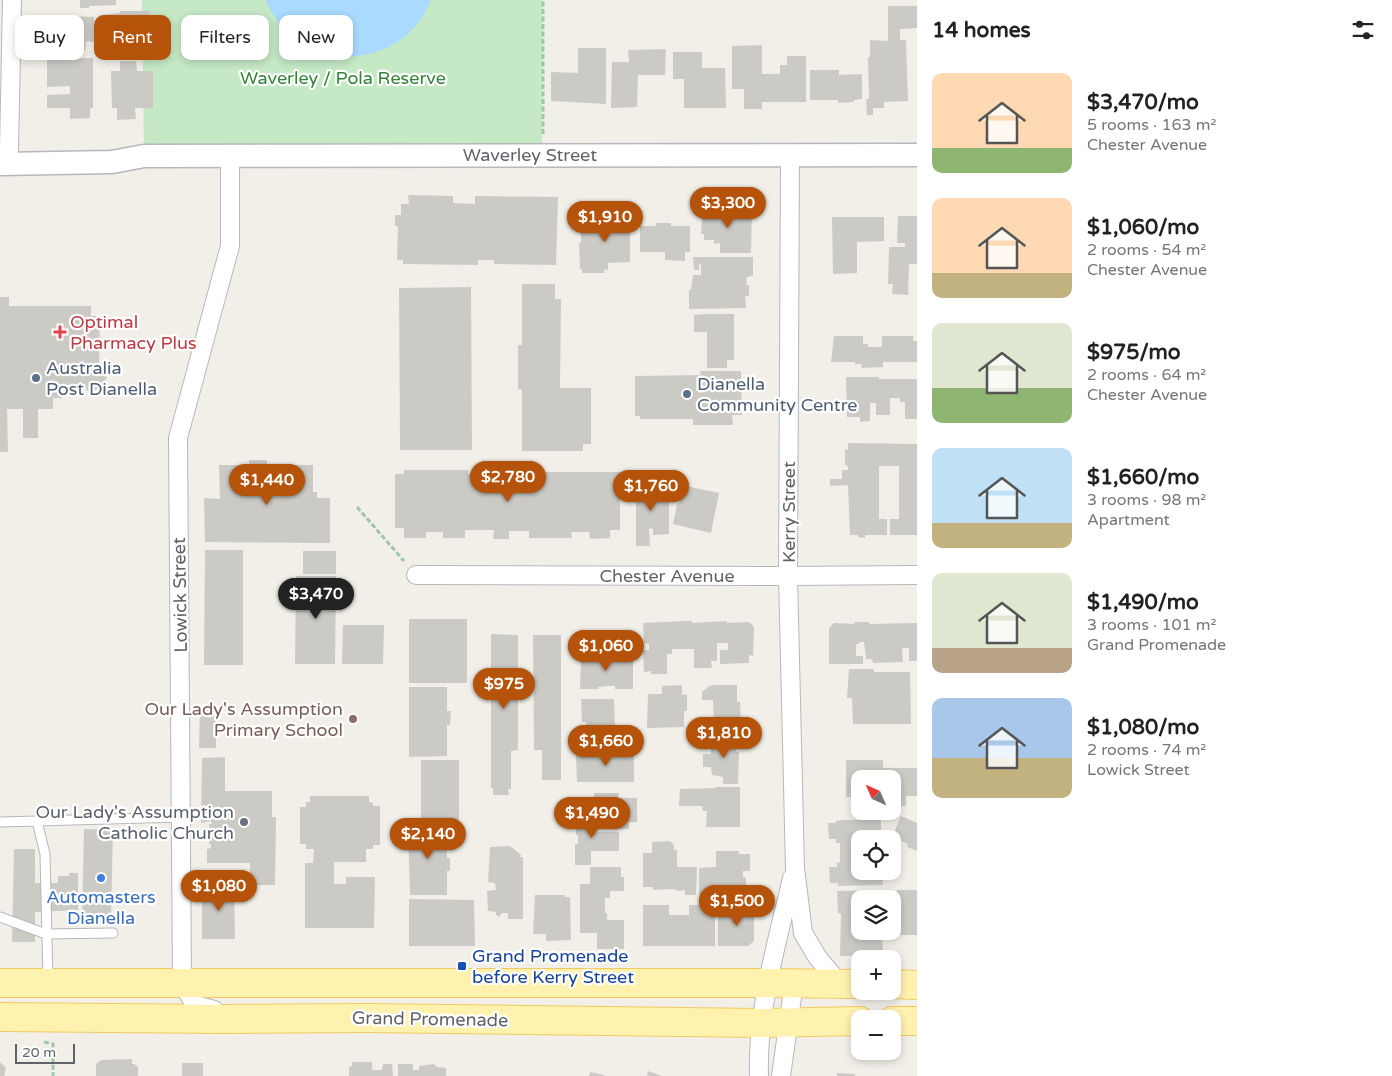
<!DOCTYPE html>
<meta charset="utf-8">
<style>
:root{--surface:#fff;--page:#f6f6f6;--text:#222;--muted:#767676;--accent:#b45309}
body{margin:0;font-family:"Varela Round",sans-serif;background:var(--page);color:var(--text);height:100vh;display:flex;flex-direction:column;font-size:19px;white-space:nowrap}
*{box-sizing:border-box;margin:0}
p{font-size:16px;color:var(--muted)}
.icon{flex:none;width:28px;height:28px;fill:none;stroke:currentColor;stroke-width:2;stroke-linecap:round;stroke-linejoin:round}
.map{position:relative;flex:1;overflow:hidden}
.details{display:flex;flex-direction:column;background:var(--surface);width:475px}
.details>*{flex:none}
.banner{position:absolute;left:15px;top:15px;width:475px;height:45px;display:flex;gap:10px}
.needle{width:32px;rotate:315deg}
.controls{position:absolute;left:851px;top:770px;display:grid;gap:10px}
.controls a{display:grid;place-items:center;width:50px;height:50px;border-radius:10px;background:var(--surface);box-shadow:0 2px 8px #0003;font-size:25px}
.scale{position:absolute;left:15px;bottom:12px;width:60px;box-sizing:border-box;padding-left:5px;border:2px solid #5f6368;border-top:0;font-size:14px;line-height:18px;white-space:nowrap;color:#5f6368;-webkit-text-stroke:4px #fff;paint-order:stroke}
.price{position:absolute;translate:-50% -42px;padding:0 11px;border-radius:18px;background:var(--accent);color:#fff;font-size:16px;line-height:32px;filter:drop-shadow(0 1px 2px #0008)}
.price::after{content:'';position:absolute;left:50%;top:30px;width:15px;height:11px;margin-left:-8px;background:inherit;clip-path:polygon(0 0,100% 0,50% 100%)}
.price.on{background:#222;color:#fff}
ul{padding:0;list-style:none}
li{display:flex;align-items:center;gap:15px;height:125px;padding:0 15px}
li span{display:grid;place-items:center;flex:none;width:140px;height:100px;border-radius:10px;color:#555}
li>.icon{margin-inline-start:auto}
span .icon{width:60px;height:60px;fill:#fffc;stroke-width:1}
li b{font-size:21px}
h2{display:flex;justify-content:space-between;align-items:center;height:60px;padding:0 15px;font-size:21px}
.pill{padding:0 18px;border-radius:10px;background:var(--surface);box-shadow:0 2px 8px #0003;font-size:18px;line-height:45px}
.pill.on{background:var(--accent);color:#fff}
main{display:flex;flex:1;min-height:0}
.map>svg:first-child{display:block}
.green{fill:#c5e8c5}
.water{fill:#aadaff}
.building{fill:#cccac5}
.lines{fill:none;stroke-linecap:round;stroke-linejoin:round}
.service-casing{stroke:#b5b8bc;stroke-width:11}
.minor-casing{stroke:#b5b8bc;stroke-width:20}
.tertiary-casing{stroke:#b5b8bc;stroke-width:25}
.primary-casing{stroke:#f2c960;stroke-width:30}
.path{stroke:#9cc7a9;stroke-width:3;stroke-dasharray:5 2.5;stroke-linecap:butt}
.service{stroke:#fff;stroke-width:9}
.minor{stroke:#fff;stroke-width:18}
.tertiary{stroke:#fff;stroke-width:22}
.primary{stroke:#fff2af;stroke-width:28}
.health-dot{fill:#e0444e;stroke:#fff;stroke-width:2}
.service-dot{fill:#5c6f8a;stroke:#fff;stroke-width:2}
.education-dot{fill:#8d6e63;stroke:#fff;stroke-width:2}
.worship-dot{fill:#6b7280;stroke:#fff;stroke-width:2}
.shop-dot{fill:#3f7fe0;stroke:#fff;stroke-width:2}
.transit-dot{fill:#1a4fb4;stroke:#fff;stroke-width:2}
.labels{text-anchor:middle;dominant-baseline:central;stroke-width:4.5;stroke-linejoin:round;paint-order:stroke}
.park-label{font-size:18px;fill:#348238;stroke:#fff}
.street-label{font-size:18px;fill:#5f6368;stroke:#fff}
.health-label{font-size:18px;fill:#be3a42;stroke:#fff;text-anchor:start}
.service-label{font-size:18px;fill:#4e5e75;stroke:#fff;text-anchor:start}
.education-label{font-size:18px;fill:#785e54;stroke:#fff;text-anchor:end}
.worship-label{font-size:18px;fill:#5b616d;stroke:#fff;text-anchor:end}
.shop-label{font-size:18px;fill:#366cbe;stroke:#fff}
.transit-label{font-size:18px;fill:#164399;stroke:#fff;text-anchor:start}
</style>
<main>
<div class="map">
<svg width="917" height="1076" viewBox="0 0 917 1076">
<rect width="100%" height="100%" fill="#f1efe8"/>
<path class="green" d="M142 0H543L542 155 144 156Z"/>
<path class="water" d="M265 0H431C411 53 348 71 301 44 284 34 274 17 265 0Z"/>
<path class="building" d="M80 0H116V5L89 6V8H80Z
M888 6H917V28L900 29V40H906L908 101 884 102V108H873V115H867L866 99H869L868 57H870V40L888 41Z
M120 11H150V29H141V50H120L116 47V42H110V37H100V15L120 13Z
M70 16 94 17V42L86 41 85 51H80V55H50V23H55V19H70Z
M762 45V74H780V65H787V56H806V102H762V109H744V89H732V46Z
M578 48H606V104L551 101V72L578 73Z
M666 49 665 75H638L637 107 611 108 612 62H629L628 50Z
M673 52H702V68H725L726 108H684V79H673Z
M93 58V108H90V118L70 119V108H47V95L70 94V86L47 87V59Z
M120 61H136L137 71H153V108H135L136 119 117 120V108H112L111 71H120Z
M810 70H839V75L862 74V99L854 100V102L838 103V100H810Z
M408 195 453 196V203L475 204V196L558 197 556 265 494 264V260H478V265L403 264V260H397L398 226H395V215H401V204H409Z
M703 206H723V210L740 207V211H752L751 253H720V243L714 244V240H704V234H701Z
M589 216H630V262L608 263V270L604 269 605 273H582V269H580L579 243H581V233L589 232Z
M898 216H917V264H909L908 295 892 294 893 284H888L889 247H905V243H897Z
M832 217H884V241L857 242V273L833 274Z
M656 223H671V226H690V252H685V261L665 260V252H640V226H656Z
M693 257H753V276L747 277 746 285H749V296H745L746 308 689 309V290L691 289 693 275H701V263L699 265V270H694Z
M522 284H555V299H561L560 388H591V444H583V451H522V390L518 389V345H522Z
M471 287 472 450H400L399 288Z
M0 297H9V306H91V316H100L99 369 107 378 91 394 82 385 62 386V398H53V409H38V438H23V409H7L8 452H0Z
M707 314H734V360H727V368H707V332H694V315Z
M834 336H863V344H868V347H882V336H913V341H917V362H883V367L861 368 862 364H855V362H831Z
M700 371H741L742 415H732L733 425H693V419H640V416H635V376L701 375Z
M846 377H879V379H917V419H905V402H900V398H890V415H876V403H870V421L860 422V417H847Z
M848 443 917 444V535H890V519H899V466H879V519H887V535H865V538L858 537V535H850L848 485 830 486V479H842V470H848V466L845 465V449L848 450Z
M249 460H267V465H313V492H317V498H330V543L205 542 204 498 220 499 219 465H249Z
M404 470H468V474H487V472H620V530H610V538L590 539 589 532H571L572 538H529V531H509V539H493L494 530H465V538H443V532H426V538H404V528H395V474H404Z
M636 481H654V488H669V534L653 535V529L649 528 650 546H636Z
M681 485 719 493 711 533 673 524 677 505 680 501 677 500Z
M205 550H243V665H204Z
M303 551H336V574H303Z
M296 576H336L335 664H295Z
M409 619H467V683H409Z
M685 621H692V623L727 621V623L749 622 754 627 753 656 749 655V663L720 664V650H728V643H717V661H711L712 668H694V649H672V654H667V674H651V671L644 672 643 650H649V644L644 643 643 623Z
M854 622H869V624L917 623V661H909V648H902L903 662 873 663 872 659H866L864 642H859V644H856V656H863V664H829V628L834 623 855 624Z
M343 625H384L383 664H342Z
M491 634 518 635V750L511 751V789H508L509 795H493V788H491Z
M533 635H561V780H542V750H534Z
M593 655H621V660L633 659V689H615V686H607L598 687 599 689H580L581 657H592Z
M849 669H874V672H910L911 724H853L852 698H847Z
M682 685V695L687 694V711H684V727L647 728 648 694H662V686Z
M714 685H737V702H740L741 727H714L713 700H702V692L709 686Z
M409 687H447V711H451L450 725H447V756L409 757Z
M581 699H614L615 725H607V741H587L586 737H583V725H586V722H582Z
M200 707H216V748H199Z
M718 734 736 735V752H739L738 784H723V777L712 775 711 767H703V754H711V742H718Z
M592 751H606V754L619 755V751H634V782H577L576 755 592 754Z
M225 757V791H272V817H276L275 885H250V863H207V849L211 848V844H209V824H212L211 821 201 823 202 758Z
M421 760H459V823H421Z
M846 760H883V768H917V796H906V806H892V779H860V806H854V797H846Z
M716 787H740V827H706L707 811H703L702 806H679L680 789 716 788Z
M594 793H619L618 798H637V822H629V829H599V808H594Z
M310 796H369V802L373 803V806H380V845H373V849H366V862H334V884H346V877H375L374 928H305V863H313L314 849H306V844H300V807H306V802H310Z
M576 813H597V832H619V851H591V865H575V844H578V835H576Z
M901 816 917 823V851L907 847 908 844 892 837Z
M843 820H881V836H877V839H860V871H882L883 885 838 886V883H830L829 867H837V862L840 863V843H836V839H829L828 823H836V821Z
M408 826H447V858H450V871H447V895H410Z
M84 829 113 830 111 917H82Z
M670 841 674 845V850H677V867H697L696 895H685V890L679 891 672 889 653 890V887H643V853H652V842Z
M510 846 521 855 520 857H523V919H508V913H502L499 917 496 915V912L488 911 487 891 496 890 495 883 488 882 490 847Z
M14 849H35V883H58V876H69V873H78V910L35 912V942H12Z
M716 851H739V854H750V871H743V877L746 878V899L724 898V895H699V868L716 867Z
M590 867H621V877H624V891H610V898H605V913H607V920H624V949H597V933H580V884H590Z
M222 881 234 882 235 939H202V892H215V883H222Z
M882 890V899H860V931H882L883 955 840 956 841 914 838 913 837 891Z
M897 890H917V935H893V925H898Z
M535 895H565V897H570L571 940 546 941V934H533Z
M409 899 474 900 475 946H409Z
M643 905H669V915H689V905H715V946H643Z
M727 907H754V941L748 946H718V915H728Z
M132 1059V1064H134L138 1067V1076H96V1064L101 1060Z
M0 1062 6 1068 4 1076H0Z
M352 1062H372V1070H382L383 1064H392L393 1076H349V1067L352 1066Z
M182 1063H203V1076H182Z
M398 1064H413V1070H419V1066L434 1064 437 1067 446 1068V1076H398Z
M648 1071 662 1076H647Z
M590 1072 604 1075V1076H589Z
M837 1073 855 1074V1076H837Z"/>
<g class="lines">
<g class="service-casing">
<path id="service" d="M37 821 45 854 48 980
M0 822 182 817
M0 917 46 934 113 933"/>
</g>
<g class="minor-casing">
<path id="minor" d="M790 155 788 576 795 868 803 933 818 958 840 984
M8 165 9 150 12 0
M416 575 788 576 917 575
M218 1014 214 1010 195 1005 182 982 178 438 230 246V156
M759 1076C757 1009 777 943 792 878
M781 1076 794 983"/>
</g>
<g class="tertiary-casing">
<path id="tertiary" d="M0 164 112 162 144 156 917 155"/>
</g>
<g class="primary-casing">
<path id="primary" d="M0 983H768L860 984
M892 984 917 985
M0 1017 223 1019 366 1018 760 1023 860 1021
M892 1021H917"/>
</g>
<path class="path" d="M543 134V0
M357 507 404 561
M44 1042 53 1044V1076"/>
<use href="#service" class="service"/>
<use href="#minor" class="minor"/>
<use href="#tertiary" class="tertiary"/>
<use href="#primary" class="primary"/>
</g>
<path class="health-dot" d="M57.5 324.5h5v5h5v5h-5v5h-5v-5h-5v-5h5z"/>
<g class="service-dot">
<circle cx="36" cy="378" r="5"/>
<circle cx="687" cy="394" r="5"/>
</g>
<circle class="education-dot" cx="353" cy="719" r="5"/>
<circle class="worship-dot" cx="244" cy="822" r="5"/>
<circle class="shop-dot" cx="101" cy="878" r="5"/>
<rect class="transit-dot" x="457" y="961" width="10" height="10" rx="2.5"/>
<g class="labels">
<g class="park-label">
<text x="343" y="78">Waverley / Pola Reserve</text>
</g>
<g class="street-label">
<text x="530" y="155">Waverley Street</text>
<text transform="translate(789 512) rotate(-90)">Kerry Street</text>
<text x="667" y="576">Chester Avenue</text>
<text transform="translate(180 595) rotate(-91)">Lowick Street</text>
<text transform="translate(430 1019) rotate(1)">Grand Promenade</text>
</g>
<g class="health-label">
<text x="70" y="322">Optimal<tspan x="70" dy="21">Pharmacy Plus</tspan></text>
</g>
<g class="service-label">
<text x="46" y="368">Australia<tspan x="46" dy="21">Post Dianella</tspan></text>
<text x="697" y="384">Dianella<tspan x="697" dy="21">Community Centre</tspan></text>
</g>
<g class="education-label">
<text x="343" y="709">Our Lady's Assumption<tspan x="343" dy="21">Primary School</tspan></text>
</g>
<g class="worship-label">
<text x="234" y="812">Our Lady's Assumption<tspan x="234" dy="21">Catholic Church</tspan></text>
</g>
<g class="shop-label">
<text x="101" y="897">Automasters<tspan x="101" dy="21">Dianella</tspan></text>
</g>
<g class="transit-label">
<text x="472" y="956">Grand Promenade<tspan x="472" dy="21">before Kerry Street</tspan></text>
</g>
</g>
</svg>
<div class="controls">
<a><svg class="needle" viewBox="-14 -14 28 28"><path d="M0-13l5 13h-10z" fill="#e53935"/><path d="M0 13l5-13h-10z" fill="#767676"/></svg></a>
<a><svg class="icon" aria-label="locate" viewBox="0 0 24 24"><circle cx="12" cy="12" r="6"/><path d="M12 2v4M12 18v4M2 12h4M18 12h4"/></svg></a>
<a><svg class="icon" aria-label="layers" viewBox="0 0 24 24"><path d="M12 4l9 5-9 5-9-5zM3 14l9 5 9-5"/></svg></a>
<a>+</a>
<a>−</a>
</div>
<div class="scale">20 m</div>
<b class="price" style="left:728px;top:229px">$3,300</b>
<b class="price" style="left:605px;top:243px">$1,910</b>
<b class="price" style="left:508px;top:503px">$2,780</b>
<b class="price" style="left:267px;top:506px">$1,440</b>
<b class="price" style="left:651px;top:512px">$1,760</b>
<b class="price on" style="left:316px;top:620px">$3,470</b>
<b class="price" style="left:606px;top:672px">$1,060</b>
<b class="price" style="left:504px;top:710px">$975</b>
<b class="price" style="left:724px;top:759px">$1,810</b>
<b class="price" style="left:606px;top:767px">$1,660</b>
<b class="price" style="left:592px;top:839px">$1,490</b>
<b class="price" style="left:428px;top:860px">$2,140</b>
<b class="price" style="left:219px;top:912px">$1,080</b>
<b class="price" style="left:737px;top:927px">$1,500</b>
<div class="banner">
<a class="pill">Buy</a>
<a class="pill on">Rent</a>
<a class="pill">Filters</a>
<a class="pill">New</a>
</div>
</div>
<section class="details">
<h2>14 homes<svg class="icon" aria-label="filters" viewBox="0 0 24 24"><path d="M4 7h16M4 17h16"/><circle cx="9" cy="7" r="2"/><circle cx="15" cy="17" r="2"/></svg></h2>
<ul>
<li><span style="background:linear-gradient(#ffd9b3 75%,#8fb573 0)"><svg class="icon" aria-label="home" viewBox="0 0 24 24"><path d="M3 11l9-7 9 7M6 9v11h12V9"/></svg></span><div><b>$3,470/mo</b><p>5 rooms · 163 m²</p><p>Chester Avenue</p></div></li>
<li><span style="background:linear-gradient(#ffd9b3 75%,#c2b280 0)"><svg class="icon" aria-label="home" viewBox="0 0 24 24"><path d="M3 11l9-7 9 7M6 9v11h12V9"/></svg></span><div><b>$1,060/mo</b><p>2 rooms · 54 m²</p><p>Chester Avenue</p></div></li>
<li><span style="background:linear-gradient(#dfe7d0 65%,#8fb573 0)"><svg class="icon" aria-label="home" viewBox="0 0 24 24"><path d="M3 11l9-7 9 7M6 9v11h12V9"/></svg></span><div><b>$975/mo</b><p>2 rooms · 64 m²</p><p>Chester Avenue</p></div></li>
<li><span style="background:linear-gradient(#bfe0f5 75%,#c2b280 0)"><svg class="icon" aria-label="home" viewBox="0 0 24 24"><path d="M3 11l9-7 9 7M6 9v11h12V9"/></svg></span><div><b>$1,660/mo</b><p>3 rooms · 98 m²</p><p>Apartment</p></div></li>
<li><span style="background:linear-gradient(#dfe7d0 75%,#b9a48a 0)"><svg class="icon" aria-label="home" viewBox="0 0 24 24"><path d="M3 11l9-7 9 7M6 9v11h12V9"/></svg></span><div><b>$1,490/mo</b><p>3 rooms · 101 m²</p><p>Grand Promenade</p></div></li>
<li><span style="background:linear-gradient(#a9c7e8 60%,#c2b280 0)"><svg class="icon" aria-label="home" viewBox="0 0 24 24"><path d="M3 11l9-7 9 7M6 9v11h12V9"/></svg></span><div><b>$1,080/mo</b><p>2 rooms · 74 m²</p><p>Lowick Street</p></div></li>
</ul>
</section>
</main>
